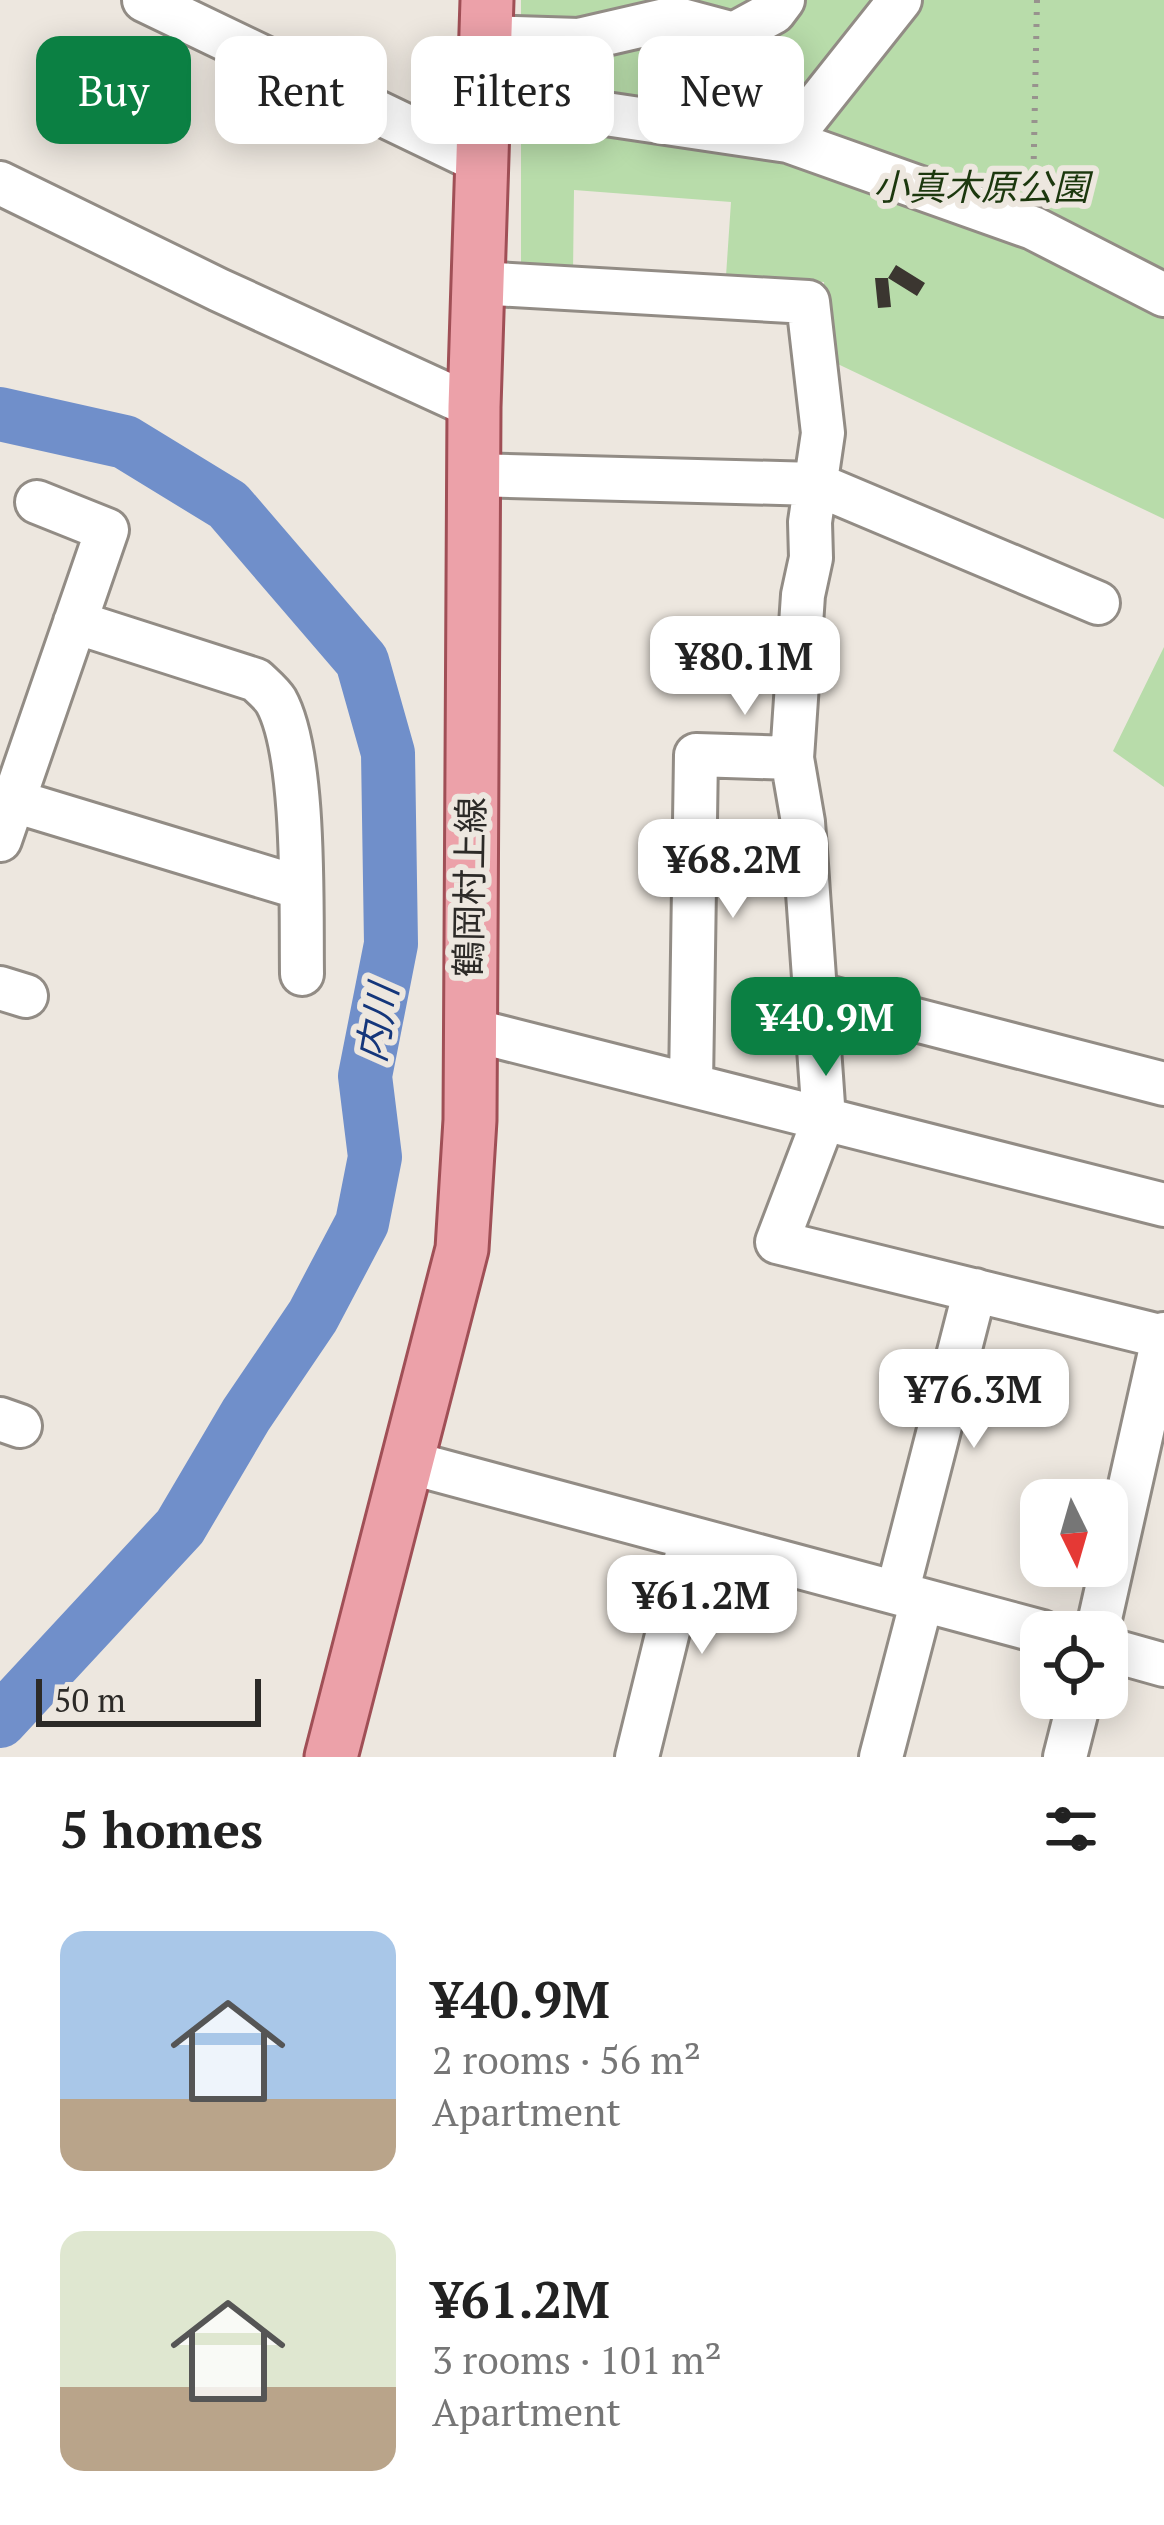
<!DOCTYPE html>
<meta charset="utf-8">
<style>
:root{--surface:#fff;--page:#f2f2f2;--text:#222;--muted:#767676;--accent:#0b8043}
body{margin:0;font-family:"PT Serif","Noto Sans JP",serif;background:var(--page);color:var(--text);height:100vh;display:flex;flex-direction:column;font-size:45px;white-space:nowrap}
*{box-sizing:border-box;margin:0}
p{font-size:39px;color:var(--muted)}
.icon{flex:none;width:66px;height:66px;fill:none;stroke:currentColor;stroke-width:2;stroke-linecap:round;stroke-linejoin:round}
.map{position:relative;height:1757px;overflow:hidden}
.sheet{display:flex;flex-direction:column;background:var(--surface);flex:1}
.sheet>*{flex:none}
.top-card{position:absolute;left:36px;top:36px;width:1092px;height:108px;display:flex;gap:24px}
.needle{width:78px;rotate:175deg}
.fabs{position:absolute;left:1020px;top:1479px;display:grid;gap:24px}
.fabs a{display:grid;place-items:center;width:108px;height:108px;border-radius:24px;background:var(--surface);box-shadow:0 6px 30px #0003;font-size:60px}
.scale{position:absolute;left:36px;bottom:30px;width:225px;box-sizing:border-box;padding-left:12px;border:6px solid #2c2a27;border-top:0;font-size:33px;line-height:42px;white-space:nowrap;color:#2c2a27;-webkit-text-stroke:9px #ede7df;paint-order:stroke}
.price{position:absolute;translate:-50% -102px;padding:0 27px;border-radius:24px;background:#fff;color:#222;font-size:39px;line-height:78px;filter:drop-shadow(0 3px 6px #0008)}
.price::after{content:'';position:absolute;left:50%;top:72px;width:36px;height:27px;margin-left:-18px;background:inherit;clip-path:polygon(0 0,100% 0,50% 100%)}
.price.active{background:var(--accent);color:#fff}
ul{padding:0;list-style:none}
li{display:flex;align-items:center;gap:36px;height:300px;padding:0 60px}
li span{display:grid;place-items:center;flex:none;width:336px;height:240px;border-radius:24px;color:#555}
li>.icon{margin-inline-start:auto}
span .icon{width:144px;height:144px;fill:#fffc;stroke-width:1}
li b{font-size:51px}
h2{display:flex;justify-content:space-between;align-items:center;height:144px;padding:0 60px;font-size:51px}
.tag{padding:0 42px;border-radius:24px;background:var(--surface);box-shadow:0 6px 30px #0003;font-size:42px;line-height:108px}
.tag.active{background:var(--accent);color:#fff}
.map>svg:first-child{display:block}
.green{fill:#b8dcaa}
.lines{fill:none;stroke-linecap:round;stroke-linejoin:round}
.river{stroke:#708fca;stroke-width:54}
.building{fill:#3b3630}
.minor-casing{stroke:#928c85;stroke-width:48}
.major-casing{stroke:#a04f56;stroke-width:57}
.path{stroke:#98938e;stroke-width:6;stroke-dasharray:3 9;stroke-linecap:butt}
.minor{stroke:#fff;stroke-width:42}
.major{stroke:#eca1a9;stroke-width:51}
.labels{text-anchor:middle;dominant-baseline:central;stroke-width:12;stroke-linejoin:round;paint-order:stroke}
.park-label{font-size:36px;font-style:italic;fill:#1c380e;stroke:#ede7df}
.street-label{font-size:36px;fill:#2c2a27;stroke:#ede7df}
.water-label{font-size:39px;font-style:italic;fill:#14367b;stroke:#ede7df}
</style>
<div class="map">
<svg width="1164" height="1757" viewBox="0 0 1164 1757">
<rect width="100%" height="100%" fill="#ede7df"/>
<path class="green" d="M521 0H1164V519L823 357 824 282 726 276 731 202 574 190 573 273 521 272Z
M1164 647V787L1113 751Z"/>
<g class="lines">
<path class="river" d="M0 414 125 442 228 505 362 661 388 753 391 944 365 1076 375 1157 362 1223 313 1316 246 1415 180 1527 0 1721"/>
</g>
<path class="building" d="M896 265 925 283 917 296 888 278Z
M875 278H888L891 307 878 308Z"/>
<g class="lines">
<g class="minor-casing">
<path id="minor" d="M144 0 481 162
M487 37 579 40 572 109 788 141 1033 228 1164 295
M579 40 674 18 734 34 774 12 783 0
M788 141 900 0
M0 183 219 290 474 407
M477 283 808 302 823 433 810 522 811 558 803 595 792 758 803 822 824 1119 777 1242 1164 1337
M473 475 816 484 1098 603
M75 622 256 680C262 686 271 693 276 701 306 755 301 909 302 974
M14 801 301 888
M0 840 107 530 37 502
M0 988 26 996
M815 994 1164 1084
M468 1029 1164 1205
M691 1085 696 755 792 758
M0 1419 20 1426
M404 1461 1042 1632
M897 1593 975 1290
M1097 1632 1164 1334
M1107 1649 1164 1665
M637 1757 691 1538
M881 1757 922 1600
M1065 1757 1080 1698"/>
</g>
<g class="major-casing">
<path id="major" d="M331 1757 462 1249 470 1120 474 407 487 0"/>
</g>
<path class="path" d="M1033 195 1037 0"/>
<use href="#minor" class="minor"/>
<use href="#major" class="major"/>
</g>
<g class="labels">
<g class="park-label">
<text x="981" y="186">小真木原公園</text>
</g>
<g class="street-label">
<text transform="translate(469 887) rotate(-89)">鶴岡村上線</text>
</g>
<g class="water-label">
<text transform="translate(376 1023) rotate(-80)">内川</text>
</g>
</g>
</svg>
<div class="fabs">
<a><svg class="needle" viewBox="-14 -14 28 28"><path d="M0-13l5 13h-10z" fill="#e53935"/><path d="M0 13l5-13h-10z" fill="#767676"/></svg></a>
<a><svg class="icon" aria-label="locate" viewBox="0 0 24 24"><circle cx="12" cy="12" r="6"/><path d="M12 2v4M12 18v4M2 12h4M18 12h4"/></svg></a>
</div>
<div class="scale">50 m</div>
<b class="price" style="left:745px;top:718px">¥80.1M</b>
<b class="price" style="left:733px;top:921px">¥68.2M</b>
<b class="price active" style="left:826px;top:1079px">¥40.9M</b>
<b class="price" style="left:974px;top:1451px">¥76.3M</b>
<b class="price" style="left:702px;top:1657px">¥61.2M</b>
<div class="top-card">
<a class="tag active">Buy</a>
<a class="tag">Rent</a>
<a class="tag">Filters</a>
<a class="tag">New</a>
</div>
</div>
<section class="sheet">
<h2>5 homes<svg class="icon" aria-label="filters" viewBox="0 0 24 24"><path d="M4 7h16M4 17h16"/><circle cx="9" cy="7" r="2"/><circle cx="15" cy="17" r="2"/></svg></h2>
<ul>
<li><span style="background:linear-gradient(#a9c7e8 70%,#b9a48a 0)"><svg class="icon" aria-label="home" viewBox="0 0 24 24"><path d="M3 11l9-7 9 7M6 9v11h12V9"/></svg></span><div><b>¥40.9M</b><p>2 rooms · 56 m²</p><p>Apartment</p></div></li>
<li><span style="background:linear-gradient(#dfe7d0 65%,#b9a48a 0)"><svg class="icon" aria-label="home" viewBox="0 0 24 24"><path d="M3 11l9-7 9 7M6 9v11h12V9"/></svg></span><div><b>¥61.2M</b><p>3 rooms · 101 m²</p><p>Apartment</p></div></li>
</ul>
</section>
